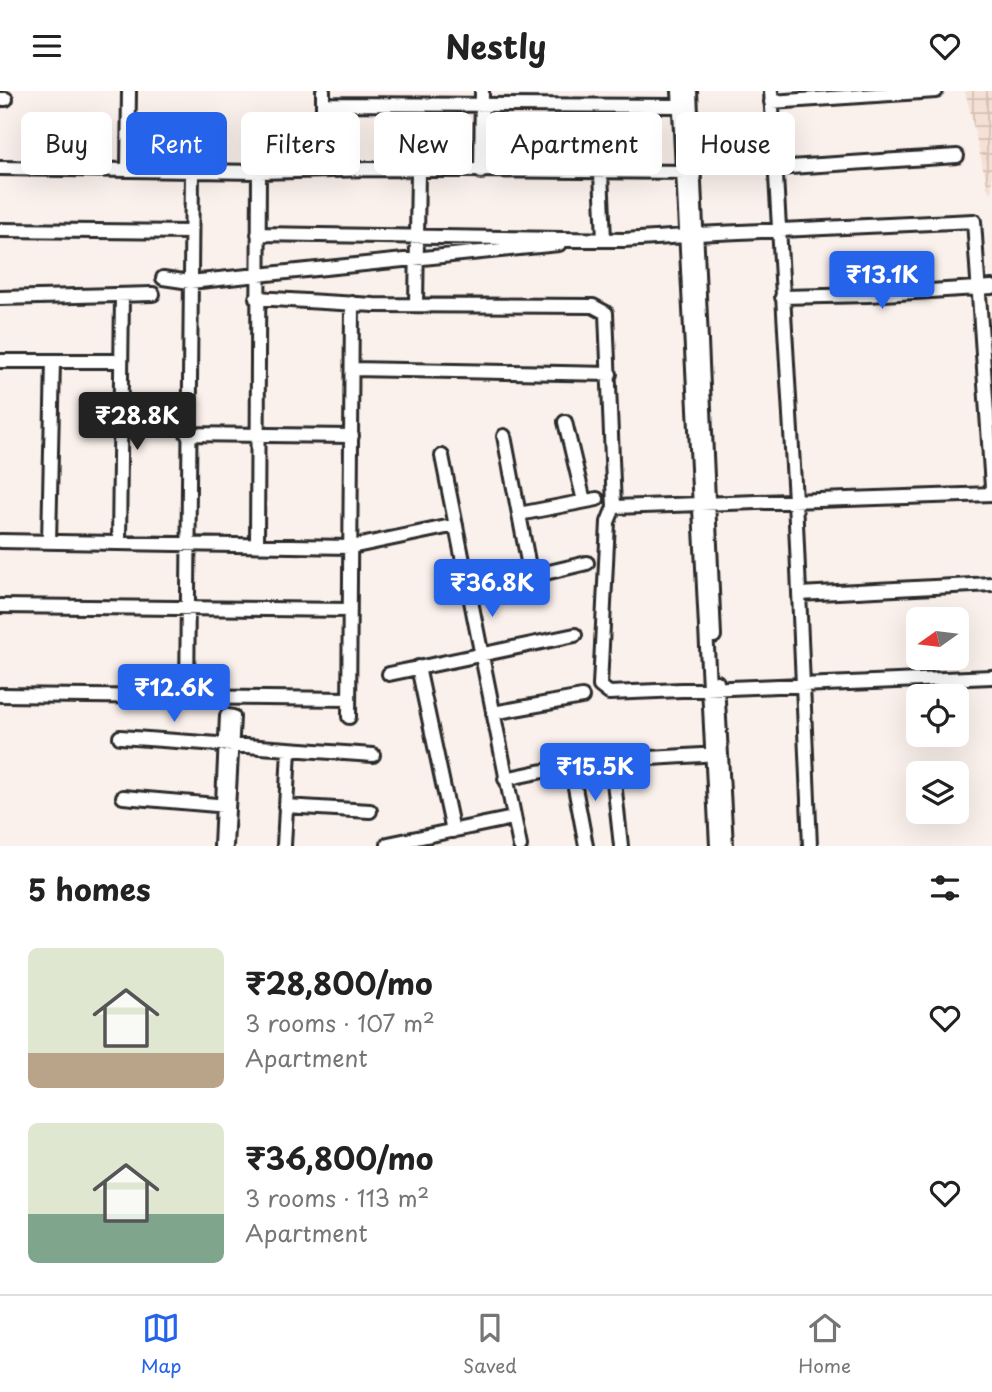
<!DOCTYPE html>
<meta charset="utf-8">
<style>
:root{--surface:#fff;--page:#f2f2f2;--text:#222;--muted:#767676;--line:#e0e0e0;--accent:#2563eb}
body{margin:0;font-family:"Playpen Sans",sans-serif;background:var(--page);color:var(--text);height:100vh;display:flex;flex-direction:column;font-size:26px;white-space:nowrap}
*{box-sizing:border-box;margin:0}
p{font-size:23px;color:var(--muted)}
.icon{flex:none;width:38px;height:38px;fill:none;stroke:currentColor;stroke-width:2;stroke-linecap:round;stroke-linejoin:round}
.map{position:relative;height:755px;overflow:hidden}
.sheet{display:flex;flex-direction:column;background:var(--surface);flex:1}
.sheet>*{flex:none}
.top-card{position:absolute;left:21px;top:21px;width:950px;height:63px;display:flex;gap:14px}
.needle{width:46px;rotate:256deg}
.controls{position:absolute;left:906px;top:516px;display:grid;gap:14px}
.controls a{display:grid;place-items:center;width:63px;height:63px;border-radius:10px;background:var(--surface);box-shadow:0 7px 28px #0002;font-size:35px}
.price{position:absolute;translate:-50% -60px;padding:0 16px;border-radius:7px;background:var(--accent);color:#fff;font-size:23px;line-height:46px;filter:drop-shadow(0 2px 4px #0008)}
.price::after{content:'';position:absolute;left:50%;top:42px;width:21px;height:16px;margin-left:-10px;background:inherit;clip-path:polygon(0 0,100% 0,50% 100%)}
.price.selected{background:#222;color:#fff}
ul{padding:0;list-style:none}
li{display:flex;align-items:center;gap:21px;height:175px;padding:0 28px}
li span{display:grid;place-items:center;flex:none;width:196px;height:140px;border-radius:10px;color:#555}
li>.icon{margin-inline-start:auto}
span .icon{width:84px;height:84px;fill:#fffc;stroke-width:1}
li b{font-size:30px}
h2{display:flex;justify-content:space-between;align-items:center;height:84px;padding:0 28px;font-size:30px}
.chip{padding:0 24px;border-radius:10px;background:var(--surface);box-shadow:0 7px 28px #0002;font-size:24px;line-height:63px}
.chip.selected{background:var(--accent);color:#fff}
header{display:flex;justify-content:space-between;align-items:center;height:91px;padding:0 28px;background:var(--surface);font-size:32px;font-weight:700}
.tabs{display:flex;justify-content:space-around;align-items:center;height:98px;border-top:2px solid var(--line);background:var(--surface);font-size:19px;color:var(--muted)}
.tabs a{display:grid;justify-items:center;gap:4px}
.tabs .selected{color:var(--accent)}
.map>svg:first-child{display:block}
.industrial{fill:url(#industrial-grid)}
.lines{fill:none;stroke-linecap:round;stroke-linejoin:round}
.minor-casing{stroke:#2b2b2b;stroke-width:18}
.minor{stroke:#fff;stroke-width:12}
</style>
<header><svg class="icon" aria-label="menu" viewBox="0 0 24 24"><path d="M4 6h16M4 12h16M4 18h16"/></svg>Nestly<svg class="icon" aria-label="heart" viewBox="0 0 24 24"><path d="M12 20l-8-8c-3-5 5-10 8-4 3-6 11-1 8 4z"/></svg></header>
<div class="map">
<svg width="992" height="755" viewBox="0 0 992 755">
<defs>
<pattern id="industrial-grid" width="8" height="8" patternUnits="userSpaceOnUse" patternTransform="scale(1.75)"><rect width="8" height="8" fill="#f6e0d5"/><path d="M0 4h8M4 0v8" fill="none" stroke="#d3c0b7"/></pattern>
</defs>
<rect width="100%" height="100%" fill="#fbf1ec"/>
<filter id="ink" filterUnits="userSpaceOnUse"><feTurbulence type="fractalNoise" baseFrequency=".0143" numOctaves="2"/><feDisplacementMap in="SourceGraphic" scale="14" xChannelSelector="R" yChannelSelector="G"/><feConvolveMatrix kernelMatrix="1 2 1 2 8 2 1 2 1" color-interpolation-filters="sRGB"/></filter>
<g filter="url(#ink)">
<path class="industrial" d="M965 0H992V101L989 102Z"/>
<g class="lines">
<g class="minor-casing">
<path id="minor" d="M323 0V79
M679 0 717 755
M690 0 714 545
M771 0 795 409 810 755
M0 8H6
M771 11 936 0
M323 13 680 15
M0 77 259 81 368 78 690 81
M128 77 129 0
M775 77 957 65
M481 81 482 0
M601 82 604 148
M0 139 191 141
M258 143 624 149 686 145
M696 143 974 130 992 396
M163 187 190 191 559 153
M782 206 868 204 992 196
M0 207 153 203
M256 207 374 214 593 215 606 222 614 416 608 431 600 595 609 602 992 586
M416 214 418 80
M0 270H121
M353 278 610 283
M565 331 584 410
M187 343 352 345
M504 345 531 486
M442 365 520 755
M614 416 992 403
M519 423 597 408
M0 450 351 456 456 434
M49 451 53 270
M119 451 122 204
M257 453 259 81
M469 500 587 472
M799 503 992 493
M0 515 350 519
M418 576 453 740
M389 583 575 544
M717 591 726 755
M0 604 349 608
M187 606 192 79
M493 622 582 606
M349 626 352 212
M120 646 373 664
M571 675 586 755
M505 688 601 668
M123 706 228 715
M285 715 370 720
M388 753 513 727
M221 755 227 625 233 626 226 755
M284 755 289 659
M621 755 612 672 616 669 719 663"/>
</g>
<use href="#minor" class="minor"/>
</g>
</g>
</svg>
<div class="controls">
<a><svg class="needle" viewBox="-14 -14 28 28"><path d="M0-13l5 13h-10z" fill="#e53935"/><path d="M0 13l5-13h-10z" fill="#767676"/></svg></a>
<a><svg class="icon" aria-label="locate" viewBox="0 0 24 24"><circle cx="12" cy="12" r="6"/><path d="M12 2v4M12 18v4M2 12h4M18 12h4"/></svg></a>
<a><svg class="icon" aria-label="layers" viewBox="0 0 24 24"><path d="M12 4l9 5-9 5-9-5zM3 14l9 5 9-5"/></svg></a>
</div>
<b class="price" style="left:882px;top:220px">₹13.1K</b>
<b class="price selected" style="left:137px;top:361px">₹28.8K</b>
<b class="price" style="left:492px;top:528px">₹36.8K</b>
<b class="price" style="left:174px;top:633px">₹12.6K</b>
<b class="price" style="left:595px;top:712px">₹15.5K</b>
<div class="top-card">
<a class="chip">Buy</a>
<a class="chip selected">Rent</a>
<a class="chip">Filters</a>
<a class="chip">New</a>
<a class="chip">Apartment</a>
<a class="chip">House</a>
</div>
</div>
<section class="sheet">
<h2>5 homes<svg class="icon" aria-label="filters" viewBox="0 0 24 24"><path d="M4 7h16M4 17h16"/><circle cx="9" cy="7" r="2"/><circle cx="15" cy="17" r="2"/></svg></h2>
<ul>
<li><span style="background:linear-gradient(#dfe7d0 75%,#b9a48a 0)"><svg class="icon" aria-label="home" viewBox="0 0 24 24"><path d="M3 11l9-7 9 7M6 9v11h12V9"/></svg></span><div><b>₹28,800/mo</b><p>3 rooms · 107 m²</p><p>Apartment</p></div><svg class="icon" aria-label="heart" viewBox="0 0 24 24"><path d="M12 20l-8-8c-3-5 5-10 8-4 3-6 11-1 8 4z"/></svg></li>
<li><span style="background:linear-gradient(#dfe7d0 65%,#7fa58c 0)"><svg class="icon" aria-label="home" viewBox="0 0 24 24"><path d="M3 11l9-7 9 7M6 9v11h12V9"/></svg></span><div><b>₹36,800/mo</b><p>3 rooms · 113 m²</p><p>Apartment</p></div><svg class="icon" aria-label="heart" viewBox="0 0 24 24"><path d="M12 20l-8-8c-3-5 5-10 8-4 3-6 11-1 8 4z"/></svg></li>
</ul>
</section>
<nav class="tabs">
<a class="selected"><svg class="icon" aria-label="map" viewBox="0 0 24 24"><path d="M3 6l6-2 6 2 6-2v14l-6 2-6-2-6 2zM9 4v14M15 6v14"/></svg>Map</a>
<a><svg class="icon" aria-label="saved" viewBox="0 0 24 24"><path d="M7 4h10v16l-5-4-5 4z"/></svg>Saved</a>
<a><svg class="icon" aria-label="home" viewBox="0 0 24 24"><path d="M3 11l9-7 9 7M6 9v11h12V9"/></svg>Home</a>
</nav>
